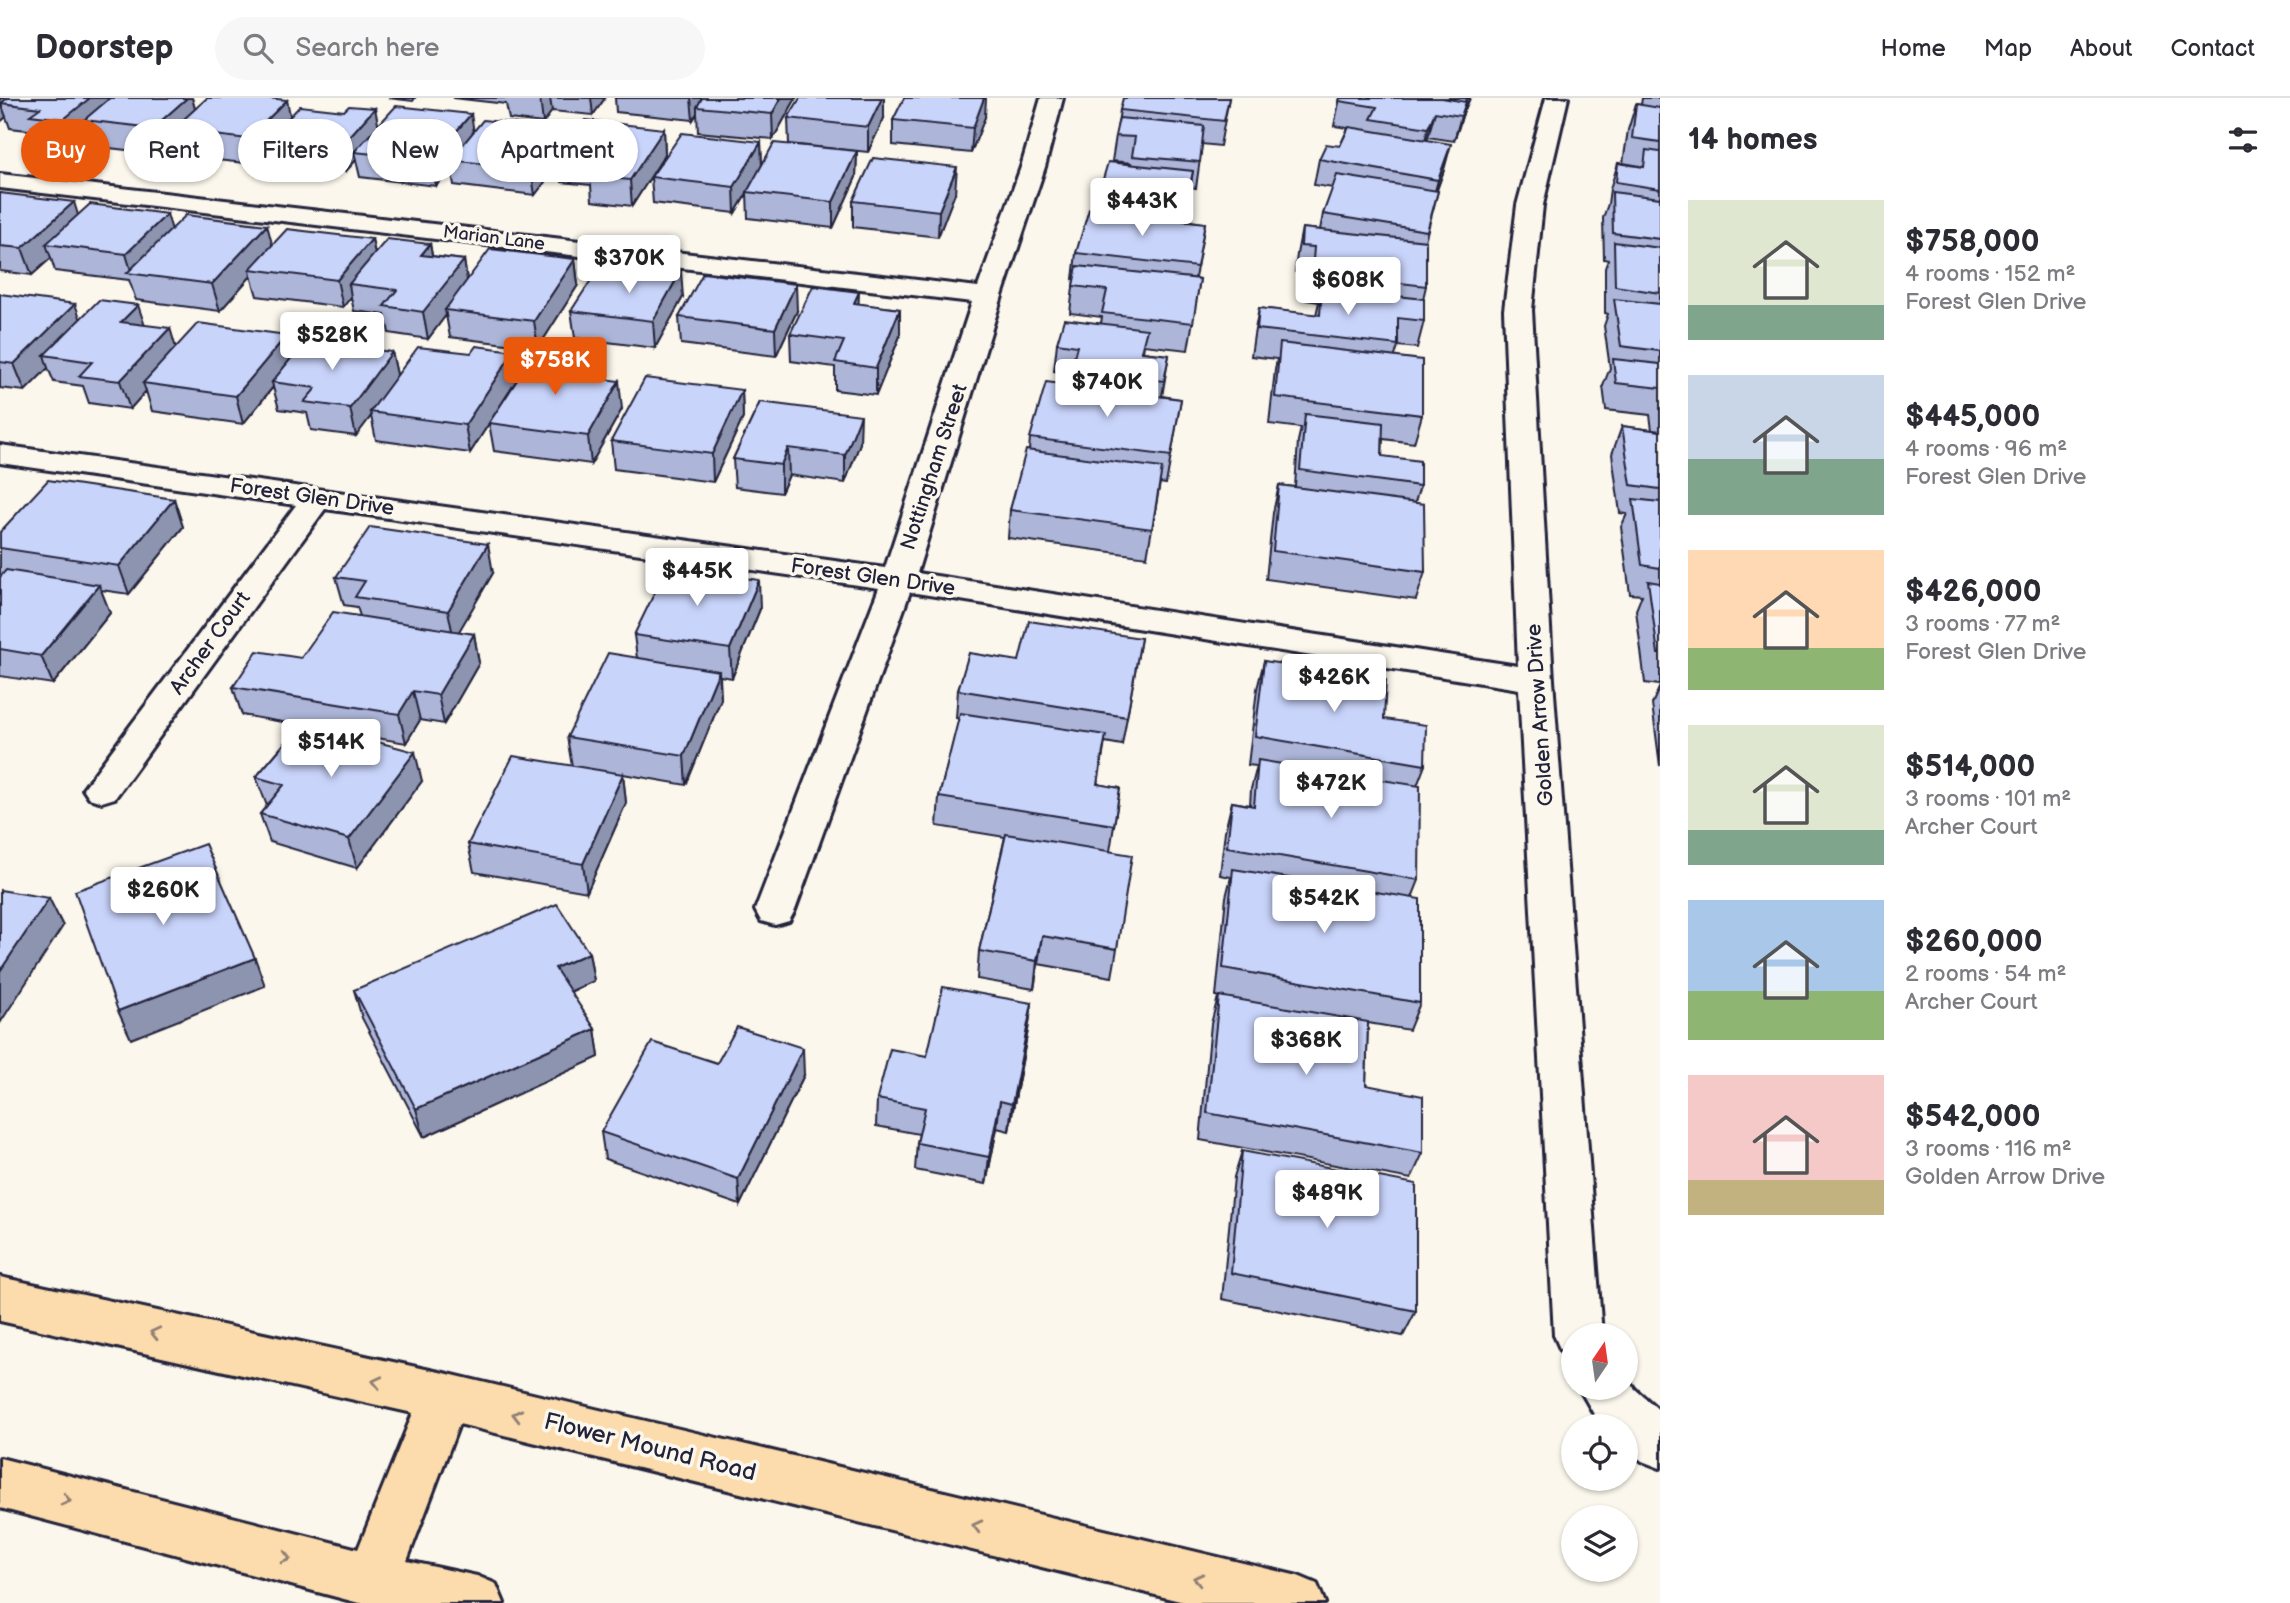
<!DOCTYPE html>
<meta charset="utf-8">
<style>
:root{--surface:#fff;--page:#f7f7f7;--text:#2b2b33;--muted:#7c7c81;--line:#e1e1e2;--accent:#ea580c}
body{margin:0;font-family:"Balsamiq Sans",sans-serif;background:var(--page);color:var(--text);height:100vh;display:flex;flex-direction:column;font-size:26px;white-space:nowrap}
*{box-sizing:border-box;margin:0}
p{font-size:23px;color:var(--muted)}
.icon{flex:none;width:38px;height:38px;fill:none;stroke:currentColor;stroke-width:2;stroke-linecap:round;stroke-linejoin:round}
.map{position:relative;flex:1;overflow:hidden}
.panel{display:flex;flex-direction:column;background:var(--surface);width:630px}
.panel>*{flex:none}
.banner{position:absolute;left:21px;top:21px;width:665px;height:63px;display:flex;gap:14px}
.needle{width:46px;rotate:13deg}
.controls{position:absolute;left:1561px;top:1225px;display:grid;gap:14px}
.controls a{display:grid;place-items:center;width:77px;height:77px;border-radius:50%;background:var(--surface);box-shadow:0 2px 5px #0004;font-size:35px}
.price{position:absolute;translate:-50% -60px;padding:0 16px;border-radius:7px;background:#fff;color:#222;font-size:23px;line-height:46px;filter:drop-shadow(0 2px 4px #0008)}
.price::after{content:'';position:absolute;left:50%;top:42px;width:21px;height:16px;margin-left:-10px;background:inherit;clip-path:polygon(0 0,100% 0,50% 100%)}
.price.selected{background:var(--accent);color:#fff}
ul{padding:0;list-style:none}
li{display:flex;align-items:center;gap:21px;height:175px;padding:0 28px}
li span{display:grid;place-items:center;flex:none;width:196px;height:140px;border-radius:0px;color:#555}
li>.icon{margin-inline-start:auto}
span .icon{width:84px;height:84px;fill:#fffc;stroke-width:1}
li b{font-size:30px}
h2{display:flex;justify-content:space-between;align-items:center;height:84px;padding:0 28px;font-size:30px}
.chip{padding:0 24px;border-radius:32px;background:var(--surface);box-shadow:0 2px 5px #0004;font-size:24px;line-height:63px}
.chip.selected{background:var(--accent);color:#fff}
header{display:flex;align-items:center;gap:42px;box-sizing:border-box;height:98px;padding:0 35px;background:var(--surface);border-bottom:2px solid var(--line)}
header strong{font-size:33px}
nav{display:flex;gap:38px;margin-inline-start:auto;font-size:24px}
.search{width:490px;height:63px;background:var(--page);display:flex;align-items:center;gap:18px;box-sizing:border-box;padding:0 24px;border-radius:38px;color:var(--muted);font-size:26px}
main{display:flex;flex:1;min-height:0}
.map>svg:first-child{display:block}
.lines{fill:none;stroke-linecap:round;stroke-linejoin:round}
.street-casing{stroke:#22223b;stroke-width:6}
.primary-casing{stroke:#22223b;stroke-width:6}
.street{fill:#fbf7ec;fill-rule:evenodd}
.primary{fill:#fcdcac;fill-rule:evenodd}
.wall{fill:#adb6d8;stroke:#22223b;stroke-width:2}
.shaded-wall{fill:#8d94b0;stroke:#22223b;stroke-width:2}
.building{fill:#c9d4fb;stroke:#22223b;stroke-width:2}
.oneway{stroke:#8f7f74}
.labels{text-anchor:middle;dominant-baseline:central;stroke-width:7;stroke-linejoin:round;paint-order:stroke}
.far-street-label{font-size:18px;fill:#22223b;stroke:#fbf7ec}
.street-label{font-size:21px;fill:#22223b;stroke:#fbf7ec}
.near-street-label{font-size:24px;fill:#22223b;stroke:#fbf7ec}
</style>
<header>
<strong>Doorstep</strong>
<div class="search"><svg class="icon" aria-label="search" viewBox="0 0 24 24"><circle cx="10" cy="10" r="6"/><path d="M15 15l6 6"/></svg>Search here</div>
<nav><a>Home</a><a>Map</a><a>About</a><a>Contact</a></nav>
</header>
<main>
<div class="map">
<svg width="1660" height="1505" viewBox="0 0 1660 1505">
<rect width="100%" height="100%" fill="#fbf7ec"/>
<filter id="ink" filterUnits="userSpaceOnUse"><feTurbulence type="fractalNoise" baseFrequency=".0143" numOctaves="2"/><feDisplacementMap in="SourceGraphic" scale="14" xChannelSelector="R" yChannelSelector="G"/><feConvolveMatrix kernelMatrix="1 2 1 2 8 2 1 2 1" color-interpolation-filters="sRGB"/></filter>
<g filter="url(#ink)">
<g class="lines">
<g class="street-casing">
<path id="street" d="M1041 0H1063L1045 69 1002 198 917 475 1518 568 1504 212 1517 107 1546 0H1568L1543 107 1532 212 1553 582 1602 1237H1573V1258L1561 1253 1554 1237 1519 591 910 494 795 812 789 823 775 827 761 823 755 812 879 490 325 411 115 700 102 704 89 700 83 691 296 407 0 365V347L885 470 972 204 0 90V76L978 189 1021 69Z
M1626 1279 1635 1291 1660 1313V1370L1642 1363 1626 1349V1328H1603L1599 1325 1579 1290H1626Z"/>
</g>
<g class="primary-casing">
<path id="primary" d="M0 1179 444 1275 1298 1478 1317 1486 1325 1505H1188L459 1326 407 1463 477 1478 496 1486 504 1505H359L0 1410V1360L358 1451 413 1315 0 1223Z"/>
</g>
<use href="#street" class="street"/>
<use href="#primary" class="primary"/>
</g>
<path class="wall" d="M0 0H192L195 11 290 18 378 28 473 34 563 31 565 51 664 31 665 56 632 108 592 103 591 87 562 84 560 64 535 97 454 87 451 70 436 88 360 79 356 62 346 73 275 65 271 49 254 66 179 58 175 43 161 56 92 48 87 34 73 46 39 43 36 33 10 30 6 19 0 24Z
M388 0H415L413 3Z
M453 0H605L593 17 552 13 543 25 509 21 506 6Z
M615 0H796L773 41 698 34 697 15 693 22 616 14Z
M1229 0 1220 48 1202 46 1196 90 1190 89 1184 122 1205 125 1195 180 1200 181 1188 252 1144 247 1143 254 1169 257 1162 298 1181 301 1166 386 1160 385 1147 459 1008 440 1010 412 1029 352 1030 340 1070 287 1071 275 1054 273 1057 245 1101 225 1102 219 1070 215 1074 181H1073L1076 155 1096 112 1097 102 1131 66V65L1112 63 1120 12Z
M1340 0H1470L1462 18 1454 43 1428 39 1427 42 1444 72 1437 92 1438 93 1425 143 1426 188 1423 201 1424 223 1417 250 1398 248 1395 258 1422 317 1414 345 1383 341 1382 358 1420 388 1415 404 1425 474 1416 502 1266 481 1273 415 1279 387 1295 389 1298 343 1301 330 1269 326 1275 272 1277 261 1251 258 1254 237 1259 210 1316 217 1319 204 1306 202 1308 176 1295 174 1297 156 1302 130 1320 132 1323 116 1333 90 1314 87 1319 61 1340 48 1348 30 1334 28Z
M1642 0H1660V587L1645 585 1636 512 1642 497 1630 496 1621 429 1627 416 1620 415 1612 356 1622 328 1652 332 1650 317 1606 312 1603 288 1610 270 1604 228 1608 216 1605 215V170L1608 162 1604 161 1603 120 1608 106 1610 91 1618 65 1640 68 1623 65 1628 32 1636 6 1641 7Z
M985 19 971 55 893 47V22Z
M788 20H884L868 54 789 46Z
M761 44 762 68 857 53 856 79 833 130 748 120 747 94 751 89 735 115 653 105 651 79Z
M0 95 78 117 272 147 372 141 375 156 430 146 432 158 464 162 467 182 575 161 578 187 538 250 450 239 446 217 428 241 389 235 385 217 354 213 351 199 343 209 257 198 251 178 220 213 136 202 129 182 55 173 51 160 32 177 0 173Z
M955 95 938 139 853 129V103Z
M631 184 683 199 655 250 575 240 571 213Z
M0 196 80 221 144 227 176 249 292 259 392 254 397 277 471 255 514 253 518 280 470 355 376 342 371 318 356 338 311 332 307 315 279 311 273 289 243 326 152 313 146 293 130 311 89 305 83 288 54 284 48 270 25 293 0 290Z
M859 206 900 211V238L876 297 835 292V269L791 263 790 236Z
M797 213 776 258 681 246 679 219Z
M577 258 580 278 622 311 591 366 494 353 489 325Z
M742 292 743 320 713 384 614 371 611 343Z
M760 304 860 345 845 385 789 377 781 395 735 389 733 361Z
M174 401 183 429 129 496 101 492 110 515 53 586 0 578V479L2 477 0 476V434Z
M493 475 458 534 474 536 479 565 444 626 420 622 406 645 336 633 422 683 357 770 270 744 260 716 267 708 256 679 300 627 242 617 233 589 301 560 360 518 357 509 344 507 336 479Z
M760 511 732 580 720 578 721 601 686 687 623 676 626 705 587 794 474 774 468 746 572 668 567 639 637 560 634 537Z
M1141 540 1122 647 1105 644 1098 686 1120 690 1110 753 1117 851 1112 879 1038 866 1034 891 977 881 979 853 1005 739 937 728 939 699 959 621 956 620 958 592 1019 563Z
M1264 563 1384 621 1425 667 1417 688 1419 782 1412 800 1420 905 1409 932 1368 925 1366 987 1423 1055 1411 1081 1200 1042 1211 926 1218 899 1216 898 1226 799 1231 779 1220 777 1225 733 1232 704 1250 707 1251 691 1257 668 1248 667 1257 591Z
M1660 588V668L1652 606Z
M589 855 594 883 570 894 595 931 599 959 424 1039 362 920 354 892Z
M1032 905 1028 932 1009 1033 997 1030 986 1086 915 1072 917 1045 919 1036 876 1028 877 1001 927 958Z
M717 965 804 977 740 1107 605 1061 601 1034Z
M1242 1053 1416 1213 1403 1238 1222 1201 1234 1079Z"/>
<path class="shaded-wall" d="M0 0H31L1 5 6 19 0 24Z
M86 0H115L84 22 87 34 73 46 64 21Z
M187 0H192L198 22 172 32 175 43 161 56 153 30Z
M540 0H550L552 13 543 25Z
M591 0H605L593 17Z
M691 0H707L697 9V15L693 22Z
M781 0H796L773 41 772 16Z
M882 0H884V20L868 54V29Z
M984 0H986L985 19 971 55 973 30Z
M1467 0H1470L1462 18Z
M287 2 292 27 269 40 271 49 254 66 248 41Z
M1466 4 1459 29 1454 43 1461 18Z
M375 10 380 36 354 54 356 62 346 73 341 48Z
M1435 14 1428 39 1422 55 1428 30Z
M471 16 475 41 450 62 451 70 436 88 432 62Z
M563 31 566 56 559 59 560 64 535 97 531 71Z
M664 31 665 56 632 108 630 82Z
M761 44 762 70 735 115 734 89Z
M1451 46 1444 72 1431 108 1438 82Z
M857 53 856 79 833 130V104Z
M957 69 955 95 938 139 939 113Z
M1193 73 1189 98 1181 138 1185 112Z
M74 104 82 130 46 146 51 160 32 177 22 150Z
M167 116 175 142 132 176 126 156Z
M267 127 274 153 250 171 251 178 220 213 212 186Z
M372 141 377 167 349 186 351 199 343 209 337 182Z
M430 146 435 173 421 157Z
M575 161 578 187 538 250 534 223Z
M464 162 468 189 445 212 446 217 428 241 423 214Z
M681 173 683 199 655 250 653 223Z
M796 186 797 213 776 258 775 231Z
M859 194 858 221 854 205Z
M75 206 85 233 44 257 48 270 25 293 14 266Z
M138 207 147 234 121 224Z
M900 211V238L876 297V270Z
M170 230 178 257 143 285 146 293 130 311 120 283Z
M287 237 294 264 272 284 273 289 243 326 236 298Z
M514 253 518 280 470 355 465 327Z
M392 254 398 281 370 314 371 318 356 338 350 310Z
M577 258 581 286 566 276Z
M619 283 622 311 591 366 588 338Z
M742 292 743 320 713 384 712 356Z
M861 317 860 345 845 385V357Z
M788 350 789 377 781 395V367Z
M174 401 183 429 129 496 119 468Z
M488 446 493 475 454 542 448 513Z
M759 482 760 511 732 580 730 551Z
M99 487 110 515 53 586 41 558Z
M474 536 479 565 444 626 438 597Z
M719 573 721 601 686 687 684 658Z
M413 593 420 622 406 645 399 616Z
M415 654 422 683 357 770 349 741Z
M623 676 626 705 587 794 583 766Z
M49 800 63 828 0 925V873Z
M1042 838 1038 866 1034 891 1037 863Z
M589 855 594 883 560 898 555 870Z
M255 860 265 888 131 941 118 913Z
M1032 905 1028 932 1009 1033 1012 1006Z
M595 931 599 959 424 1039 416 1011Z
M803 950 804 977 740 1107 738 1081Z
M1000 1003 997 1030 986 1086 989 1059Z"/>
<path class="building" d="M8 0H90L64 21 30 17 40 10 1 5Z
M110 0H187L153 30 84 22Z
M207 0H267L287 2 248 41 172 32Z
M702 0H781L772 16 697 9Z
M800 0H882L868 29 788 20Z
M904 0H984L973 30 893 22Z
M1123 0H1229L1224 23 1120 12Z
M1340 0H1442L1466 4 1461 18 1435 14 1428 30 1371 21 1377 9 1339 3Z
M1636 6 1660 10V44L1632 40Z
M300 8 344 13 349 8 375 10 341 48 269 40Z
M396 8 471 16 432 62 354 54Z
M1119 20 1204 28 1200 64 1132 58 1135 39 1115 38Z
M483 22 563 31 531 71 450 62Z
M585 22 664 31 630 82 590 78 600 63 559 59Z
M1349 29 1451 46 1438 82 1319 61 1326 46 1340 48Z
M682 35 761 44 734 89 651 79Z
M774 45 857 53 833 104 747 94Z
M1646 52 1660 54V91L1616 84 1618 65 1644 69Z
M873 60 957 69 939 113 853 103Z
M1108 64 1193 73 1185 112 1097 102Z
M1337 77 1438 93 1427 133 1323 116Z
M1612 94 1660 100V141L1613 135Z
M0 95 74 104 22 150 0 148Z
M90 106 167 116 126 156 46 146Z
M1089 111 1205 125 1197 169 1076 155Z
M186 117 267 127 212 186 127 175Z
M1302 130 1426 143V188L1312 175 1314 149 1301 148Z
M287 131 372 141 337 182 250 171Z
M387 141 430 146 421 157 464 162 423 214 384 208 397 192 349 186Z
M1614 144 1660 150V195L1615 188Z
M490 151 575 161 534 223 445 212Z
M641 168 681 173 653 223 571 213 593 179 631 184Z
M1077 168 1200 181 1193 225 1102 215 1107 192 1073 188Z
M703 175 796 186 775 231 679 219Z
M813 188 859 194 854 205 900 211 876 270 835 264 844 243 790 236Z
M1322 190 1424 201V223L1398 220V247L1257 231 1259 210 1320 217Z
M0 196 75 206 14 266 0 264Z
M1614 201 1660 206V253L1621 248Z
M99 202 138 207 121 224 170 230 120 283 79 278 92 264 44 257Z
M1064 221 1147 231 1141 254 1169 257 1164 283 1071 271 1077 248 1057 245Z
M198 225 287 237 236 298 143 285Z
M305 243 392 254 350 310 304 304 316 290 272 284Z
M1280 245 1422 262V317L1275 299Z
M476 248 514 253 465 327 370 314 418 249 471 255Z
M536 253 577 258 566 276 619 283 588 338 489 325Z
M1613 261 1660 266V290L1616 285Z
M645 280 742 292 712 356 611 343Z
M1046 284 1181 301 1171 358 1030 340Z
M760 304 861 317 845 357 788 350 781 367 733 361Z
M1305 316 1383 325 1382 358 1420 363V388L1300 372Z
M1622 328 1660 333V391L1631 387Z
M1026 352 1162 370 1152 431 1010 412Z
M48 382 174 401 119 468 0 450V434Z
M1279 387 1424 406 1425 474 1273 453Z
M1633 401 1660 404V470L1642 467Z
M370 429 488 446 448 513 355 499 365 483 336 479Z
M667 469 759 482 730 551 634 537Z
M6 472 99 487 41 558 0 551V479Z
M1648 483 1660 485V556H1658Z
M333 514 474 536 438 597 413 593 399 616 233 589 257 553 301 560Z
M1029 523 1141 540 1127 619 958 592 969 555 1019 563Z
M608 555 719 573 684 658 567 639Z
M1264 563 1386 582 1384 621 1426 627 1425 667 1255 638Z
M960 615 1106 637 1097 686 1120 690 1114 727 939 699Z
M303 624 415 654 349 741 260 716 284 687 256 679Z
M513 658 623 676 583 766 468 746Z
M1258 662 1420 688 1419 782 1227 749 1232 704 1254 708Z
M1006 736 1132 757 1117 851 1042 838 1037 863 979 853Z
M205 746 255 860 118 913 75 793Z
M1233 771 1420 801V905L1223 870Z
M0 792 49 800 0 873Z
M557 806 589 855 555 870 595 931 416 1011 354 892Z
M943 889 1032 905 1012 1006 1000 1003 989 1059 917 1045 925 1010 877 1001 890 951 927 958Z
M1219 898 1368 924 1366 987 1423 998V1055L1207 1015Z
M737 929 803 950 738 1081 601 1034 652 944 717 965Z
M1242 1053 1416 1086V1213L1231 1175Z"/>
<defs><path id="oneway-chevron" d="M-2-3.5L2.5 0L-2 3.5" fill="none" stroke-width="1.6" stroke-linecap="round" stroke-linejoin="round" transform="scale(1.75)"/></defs>
<g class="oneway">
<use href="#oneway-chevron" transform="translate(155 1235) rotate(-167)"/>
<use href="#oneway-chevron" transform="translate(377 1284) rotate(-167)"/>
<use href="#oneway-chevron" transform="translate(517 1317) rotate(-166)"/>
<use href="#oneway-chevron" transform="translate(66 1402) rotate(15)"/>
<use href="#oneway-chevron" transform="translate(977 1428) rotate(-166)"/>
<use href="#oneway-chevron" transform="translate(286 1460) rotate(15)"/>
<use href="#oneway-chevron" transform="translate(1198 1481) rotate(-166)"/>
</g>
</g>
<g class="labels">
<g class="far-street-label">
<text transform="translate(494 140) rotate(7)">Marian Lane</text>
</g>
<g class="street-label">
<text transform="translate(934 369) rotate(-72)">Nottingham Street</text>
<text transform="translate(312 399) rotate(8)">Forest Glen Drive</text>
<text transform="translate(873 479) rotate(8)">Forest Glen Drive</text>
<text transform="translate(210 545) rotate(-54)">Archer Court</text>
<text transform="translate(1540 617) rotate(-94)">Golden Arrow Drive</text>
</g>
<g class="near-street-label">
<text transform="translate(650 1349) rotate(14)">Flower Mound Road</text>
</g>
</g>
</svg>
<div class="controls">
<a><svg class="needle" viewBox="-14 -14 28 28"><path d="M0-13l5 13h-10z" fill="#e53935"/><path d="M0 13l5-13h-10z" fill="#7c7c81"/></svg></a>
<a><svg class="icon" aria-label="locate" viewBox="0 0 24 24"><circle cx="12" cy="12" r="6"/><path d="M12 2v4M12 18v4M2 12h4M18 12h4"/></svg></a>
<a><svg class="icon" aria-label="layers" viewBox="0 0 24 24"><path d="M12 4l9 5-9 5-9-5zM3 14l9 5 9-5"/></svg></a>
</div>
<b class="price" style="left:1142px;top:140px">$443K</b>
<b class="price" style="left:629px;top:197px">$370K</b>
<b class="price" style="left:1348px;top:219px">$608K</b>
<b class="price" style="left:332px;top:274px">$528K</b>
<b class="price selected" style="left:555px;top:299px">$758K</b>
<b class="price" style="left:1107px;top:321px">$740K</b>
<b class="price" style="left:697px;top:510px">$445K</b>
<b class="price" style="left:1334px;top:616px">$426K</b>
<b class="price" style="left:331px;top:681px">$514K</b>
<b class="price" style="left:1331px;top:722px">$472K</b>
<b class="price" style="left:163px;top:829px">$260K</b>
<b class="price" style="left:1324px;top:837px">$542K</b>
<b class="price" style="left:1306px;top:979px">$368K</b>
<b class="price" style="left:1327px;top:1132px">$489K</b>
<div class="banner">
<a class="chip selected">Buy</a>
<a class="chip">Rent</a>
<a class="chip">Filters</a>
<a class="chip">New</a>
<a class="chip">Apartment</a>
</div>
</div>
<section class="panel">
<h2>14 homes<svg class="icon" aria-label="filters" viewBox="0 0 24 24"><path d="M4 7h16M4 17h16"/><circle cx="9" cy="7" r="2"/><circle cx="15" cy="17" r="2"/></svg></h2>
<ul>
<li><span style="background:linear-gradient(#dfe7d0 75%,#7fa58c 0)"><svg class="icon" aria-label="home" viewBox="0 0 24 24"><path d="M3 11l9-7 9 7M6 9v11h12V9"/></svg></span><div><b>$758,000</b><p>4 rooms · 152 m²</p><p>Forest Glen Drive</p></div></li>
<li><span style="background:linear-gradient(#c9d6e8 60%,#7fa58c 0)"><svg class="icon" aria-label="home" viewBox="0 0 24 24"><path d="M3 11l9-7 9 7M6 9v11h12V9"/></svg></span><div><b>$445,000</b><p>4 rooms · 96 m²</p><p>Forest Glen Drive</p></div></li>
<li><span style="background:linear-gradient(#ffd9b3 70%,#8fb573 0)"><svg class="icon" aria-label="home" viewBox="0 0 24 24"><path d="M3 11l9-7 9 7M6 9v11h12V9"/></svg></span><div><b>$426,000</b><p>3 rooms · 77 m²</p><p>Forest Glen Drive</p></div></li>
<li><span style="background:linear-gradient(#dfe7d0 75%,#7fa58c 0)"><svg class="icon" aria-label="home" viewBox="0 0 24 24"><path d="M3 11l9-7 9 7M6 9v11h12V9"/></svg></span><div><b>$514,000</b><p>3 rooms · 101 m²</p><p>Archer Court</p></div></li>
<li><span style="background:linear-gradient(#a9c7e8 65%,#8fb573 0)"><svg class="icon" aria-label="home" viewBox="0 0 24 24"><path d="M3 11l9-7 9 7M6 9v11h12V9"/></svg></span><div><b>$260,000</b><p>2 rooms · 54 m²</p><p>Archer Court</p></div></li>
<li><span style="background:linear-gradient(#f6c9c9 75%,#c2b280 0)"><svg class="icon" aria-label="home" viewBox="0 0 24 24"><path d="M3 11l9-7 9 7M6 9v11h12V9"/></svg></span><div><b>$542,000</b><p>3 rooms · 116 m²</p><p>Golden Arrow Drive</p></div></li>
</ul>
</section>
</main>
